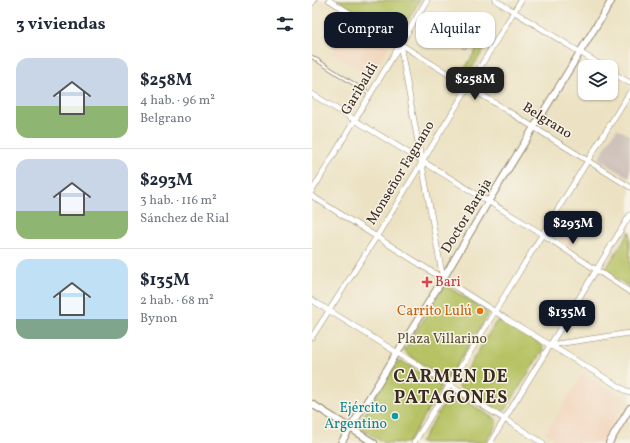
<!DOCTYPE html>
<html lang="es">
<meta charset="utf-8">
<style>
:root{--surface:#fff;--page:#f2f2f3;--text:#1f2937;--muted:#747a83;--line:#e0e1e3;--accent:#111827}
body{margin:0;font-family:Vollkorn,serif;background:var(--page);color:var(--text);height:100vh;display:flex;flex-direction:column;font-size:15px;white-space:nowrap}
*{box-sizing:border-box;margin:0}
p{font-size:13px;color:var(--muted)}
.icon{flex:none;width:22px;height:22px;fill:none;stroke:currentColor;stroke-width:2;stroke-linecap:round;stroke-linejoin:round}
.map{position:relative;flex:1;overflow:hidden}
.details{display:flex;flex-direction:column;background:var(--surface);width:312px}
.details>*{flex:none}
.guide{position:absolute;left:12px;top:12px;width:246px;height:36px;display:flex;gap:8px}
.buttons{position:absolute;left:266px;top:60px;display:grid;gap:8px}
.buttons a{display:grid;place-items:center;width:40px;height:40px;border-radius:8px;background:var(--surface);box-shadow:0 1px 3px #0004;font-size:20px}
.price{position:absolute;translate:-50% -34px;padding:0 9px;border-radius:8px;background:var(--accent);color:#fff;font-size:13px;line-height:26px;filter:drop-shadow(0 1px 2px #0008)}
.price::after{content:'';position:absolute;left:50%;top:24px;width:12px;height:9px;margin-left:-6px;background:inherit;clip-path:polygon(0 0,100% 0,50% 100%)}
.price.on{background:#222;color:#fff}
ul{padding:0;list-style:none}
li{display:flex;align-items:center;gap:12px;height:100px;padding:0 16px}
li+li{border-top:1px solid var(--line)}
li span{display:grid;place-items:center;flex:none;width:112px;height:80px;border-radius:12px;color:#555}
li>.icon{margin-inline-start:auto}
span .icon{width:48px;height:48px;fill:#fffc;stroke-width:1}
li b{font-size:17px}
h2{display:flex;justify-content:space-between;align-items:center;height:48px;padding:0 16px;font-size:17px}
.pill{padding:0 14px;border-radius:12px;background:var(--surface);box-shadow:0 1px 3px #0004;font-size:14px;line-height:36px}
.pill.on{background:var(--accent);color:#fff}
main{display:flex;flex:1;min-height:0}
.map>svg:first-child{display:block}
.built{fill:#f2d5bd}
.industrial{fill:#cfc1ba}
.green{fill:#b6c264;stroke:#787641}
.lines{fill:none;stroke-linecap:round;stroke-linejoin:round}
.service-casing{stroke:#948670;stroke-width:4}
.minor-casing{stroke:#948670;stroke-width:6}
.tertiary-casing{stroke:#948670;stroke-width:8}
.service{stroke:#fff;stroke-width:2.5}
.minor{stroke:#fff;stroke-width:5}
.tertiary{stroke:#fff;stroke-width:6}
.health-dot{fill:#e0444e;stroke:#f7f3e8;stroke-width:1.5}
.food-dot{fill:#e8710a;stroke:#f7f3e8;stroke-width:1.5}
.culture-dot{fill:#0f9aa8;stroke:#f7f3e8;stroke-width:1.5}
.labels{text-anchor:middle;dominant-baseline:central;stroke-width:3;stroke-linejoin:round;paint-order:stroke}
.street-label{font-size:14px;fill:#3b2a1e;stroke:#f7f3e8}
.health-label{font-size:14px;fill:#be3a42;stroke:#f7f3e8;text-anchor:start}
.food-label{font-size:14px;fill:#c56008;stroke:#f7f3e8;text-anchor:end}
.park-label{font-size:14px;fill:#5a5030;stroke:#f7f3e8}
.culture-label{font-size:14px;fill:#0d838f;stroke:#f7f3e8;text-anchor:end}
.district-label{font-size:18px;font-weight:bold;letter-spacing:1px;fill:#3b2a1e;stroke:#f7f3e8}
</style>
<main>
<section class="details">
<h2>3 viviendas<svg class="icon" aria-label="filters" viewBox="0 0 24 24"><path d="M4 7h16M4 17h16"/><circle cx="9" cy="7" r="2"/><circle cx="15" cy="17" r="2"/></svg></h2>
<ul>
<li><span style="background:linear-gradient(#c9d6e8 60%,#8fb573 0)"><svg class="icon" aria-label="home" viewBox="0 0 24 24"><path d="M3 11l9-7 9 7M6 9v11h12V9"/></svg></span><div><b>$258M</b><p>4 hab. · 96 m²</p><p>Belgrano</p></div></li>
<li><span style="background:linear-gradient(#c9d6e8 65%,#8fb573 0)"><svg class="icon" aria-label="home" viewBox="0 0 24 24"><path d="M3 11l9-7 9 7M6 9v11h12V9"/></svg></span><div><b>$293M</b><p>3 hab. · 116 m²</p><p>Sánchez de Rial</p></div></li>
<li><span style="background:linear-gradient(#bfe0f5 75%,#7fa58c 0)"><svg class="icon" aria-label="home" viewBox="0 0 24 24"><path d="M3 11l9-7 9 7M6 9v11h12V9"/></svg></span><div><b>$135M</b><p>2 hab. · 68 m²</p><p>Bynon</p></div></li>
</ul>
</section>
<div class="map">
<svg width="318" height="443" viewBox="0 0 318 443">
<rect width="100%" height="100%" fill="#f7f3e8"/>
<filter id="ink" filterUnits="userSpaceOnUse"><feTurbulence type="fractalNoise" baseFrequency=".025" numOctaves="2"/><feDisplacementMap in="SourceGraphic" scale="8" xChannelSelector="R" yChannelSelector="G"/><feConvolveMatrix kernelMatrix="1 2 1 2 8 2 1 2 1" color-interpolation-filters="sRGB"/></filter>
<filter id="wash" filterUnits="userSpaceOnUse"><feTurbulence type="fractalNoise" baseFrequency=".012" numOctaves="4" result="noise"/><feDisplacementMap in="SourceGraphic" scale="16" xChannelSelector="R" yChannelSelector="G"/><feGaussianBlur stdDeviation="0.9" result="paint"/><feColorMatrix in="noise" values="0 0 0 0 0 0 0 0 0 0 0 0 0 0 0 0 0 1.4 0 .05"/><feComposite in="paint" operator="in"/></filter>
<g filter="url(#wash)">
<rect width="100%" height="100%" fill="#ece2c3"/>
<path class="built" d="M39 23 77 46 58 76 20 53Z
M249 218 270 231 260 247 241 236V232Z
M271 374 313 399V402L288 443H250L234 433Z"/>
<path class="industrial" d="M305 128 318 136V178L288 160V156Z"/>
<path class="green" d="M25 0H108L88 33 82 35Z
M167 45 174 46 155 76 150 73Z
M318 231V287L292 271Z
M134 287 138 288 173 310 176 313 175 317 138 376 135 378 131 377 96 355 92 351 130 289Z
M189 320 228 344 231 348 230 351 193 410 190 412 186 411 148 388 146 384 184 322Z
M87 361 91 362 127 384 129 386V389L96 443H72L48 428 46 425 84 363Z
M141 394 145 395 184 420V425L172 443H108L137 396Z"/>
</g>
<g filter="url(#ink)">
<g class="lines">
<g class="service-casing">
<path id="service" d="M152 47C160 37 170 43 179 48
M0 57 59 95"/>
</g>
<g class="minor-casing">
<path id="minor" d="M17 0 318 187
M183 0 292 67
M0 3 2 0
M88 44 131 279
M299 72 318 83
M0 94 230 234 318 292
M0 191 115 0
M0 196 193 318 318 393
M0 300 231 443
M0 337 65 236 209 0
M238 345 318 333
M102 443 318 92
M178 443 318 215"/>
</g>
<g class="tertiary-casing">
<path id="tertiary" d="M0 404 62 443
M29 443 131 279 176 202 300 0
M297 443 318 408"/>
</g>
<use href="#service" class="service"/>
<use href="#minor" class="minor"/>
<use href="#tertiary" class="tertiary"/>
</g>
</g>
<path class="health-dot" d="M113 276h4v4h4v4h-4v4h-4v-4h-4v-4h4z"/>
<circle class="food-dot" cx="168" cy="311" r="4"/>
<circle class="culture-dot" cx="83" cy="416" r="4"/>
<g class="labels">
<g class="street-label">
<text transform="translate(48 89) rotate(-59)">Garibaldi</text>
<text transform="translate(235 121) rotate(32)">Belgrano</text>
<text transform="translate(89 173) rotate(-59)">Monseñor Fagnano</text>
<text transform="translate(155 216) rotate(-59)">Doctor Baraja</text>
</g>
<g class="health-label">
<text x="123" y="282">Bari</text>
</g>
<g class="food-label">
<text x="160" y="311">Carrito Lulú</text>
</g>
<g class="park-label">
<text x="130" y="339">Plaza Villarino</text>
</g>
<g class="culture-label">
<text x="75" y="408">Ejército<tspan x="75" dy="16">Argentino</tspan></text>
</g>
<g class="district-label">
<text x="139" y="377">CARMEN DE<tspan x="139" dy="21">PATAGONES</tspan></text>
</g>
</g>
</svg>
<div class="buttons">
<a><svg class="icon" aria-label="layers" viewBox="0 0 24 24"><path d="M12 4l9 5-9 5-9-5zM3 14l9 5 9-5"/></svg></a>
</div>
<b class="price on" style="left:163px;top:101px">$258M</b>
<b class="price" style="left:261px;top:245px">$293M</b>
<b class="price" style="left:255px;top:334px">$135M</b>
<div class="guide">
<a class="pill on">Comprar</a>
<a class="pill">Alquilar</a>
</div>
</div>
</main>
